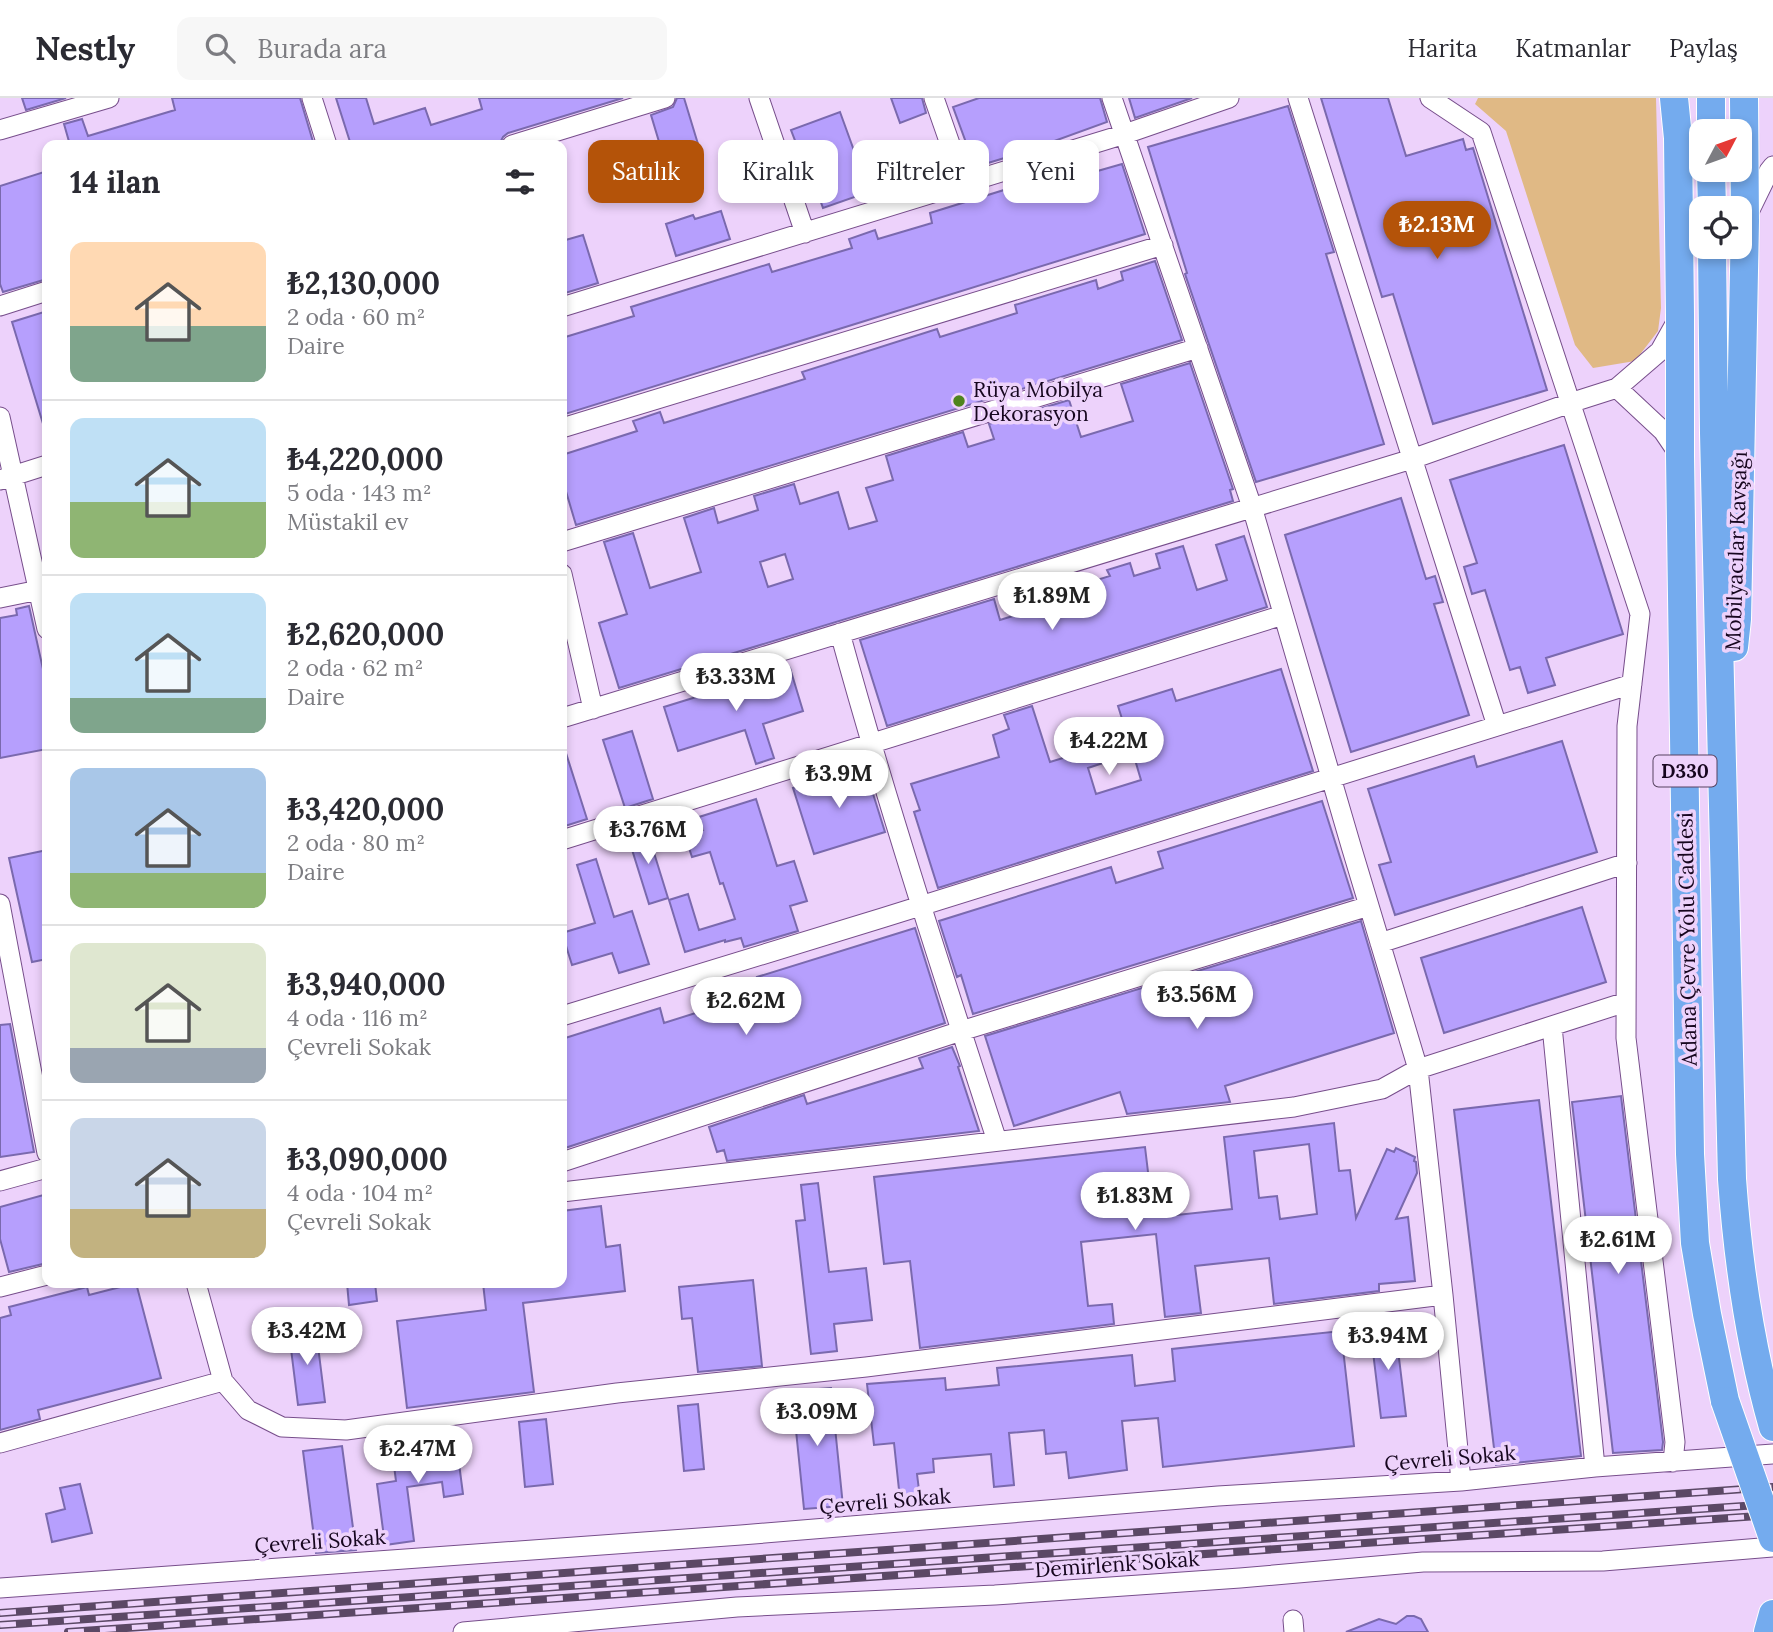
<!DOCTYPE html>
<html lang="tr">
<meta charset="utf-8">
<style>
:root{--surface:#fff;--page:#f7f7f7;--text:#2b2b33;--muted:#7c7c81;--line:#e1e1e2;--accent:#b45309}
body{margin:0;font-family:Lora,serif;background:var(--page);color:var(--text);height:100vh;display:flex;flex-direction:column;font-size:26px;white-space:nowrap}
*{box-sizing:border-box;margin:0}
p{font-size:23px;color:var(--muted)}
.icon{flex:none;width:38px;height:38px;fill:none;stroke:currentColor;stroke-width:2;stroke-linecap:round;stroke-linejoin:round}
.map{position:relative;flex:1;overflow:hidden}
.panel{position:absolute;left:42px;top:42px;width:525px;height:1148px;display:flex;flex-direction:column;background:var(--surface);border-radius:14px;box-shadow:0 4px 10px #0003}
.panel>*{flex:none}
.hud{position:absolute;left:588px;top:42px;width:665px;height:63px;display:flex;gap:14px}
.needle{width:46px;rotate:49deg}
.tools{position:absolute;left:1689px;top:21px;display:grid;gap:14px}
.tools a{display:grid;place-items:center;width:63px;height:63px;border-radius:14px;background:var(--surface);box-shadow:0 4px 10px #0003;font-size:35px}
.price{position:absolute;translate:-50% -60px;padding:0 16px;border-radius:24px;background:#fff;color:#222;font-size:23px;line-height:46px;filter:drop-shadow(0 2px 4px #0008)}
.price::after{content:'';position:absolute;left:50%;top:42px;width:21px;height:16px;margin-left:-10px;background:inherit;clip-path:polygon(0 0,100% 0,50% 100%)}
.price.selected{background:var(--accent);color:#fff}
ul{padding:0;list-style:none}
li{display:flex;align-items:center;gap:21px;height:175px;padding:0 28px}
li+li{border-top:2px solid var(--line)}
li span{display:grid;place-items:center;flex:none;width:196px;height:140px;border-radius:14px;color:#555}
li>.icon{margin-inline-start:auto}
span .icon{width:84px;height:84px;fill:#fffc;stroke-width:1}
li b{font-size:30px}
h2{display:flex;justify-content:space-between;align-items:center;height:84px;padding:0 28px;font-size:30px}
.chip{padding:0 24px;border-radius:14px;background:var(--surface);box-shadow:0 4px 10px #0003;font-size:24px;line-height:63px}
.chip.selected{background:var(--accent);color:#fff}
header{display:flex;align-items:center;gap:42px;box-sizing:border-box;height:98px;padding:0 35px;background:var(--surface);border-bottom:2px solid var(--line)}
header strong{font-size:33px}
nav{display:flex;gap:38px;margin-inline-start:auto;font-size:24px}
.search{width:490px;height:63px;background:var(--page);display:flex;align-items:center;gap:18px;box-sizing:border-box;padding:0 24px;border-radius:14px;color:var(--muted);font-size:26px}
.map>svg:first-child{display:block}
.green{fill:#e0b985}
.building{fill:#b69ffd;stroke:#7a69ae;stroke-width:2;fill-rule:evenodd}
.lines{fill:none;stroke-linecap:round;stroke-linejoin:round}
.minor-casing{stroke:#774e8b;stroke-width:21}
.highway-casing{stroke:#fff;stroke-width:30}
.minor{stroke:#fff;stroke-width:19}
.highway{stroke:#74abee;stroke-width:28}
.rail-casing{stroke:#5b4865;stroke-width:8}
.rail{stroke:#edd2fb;stroke-width:5;stroke-dasharray:16;stroke-linecap:butt}
.highway-bridge-casing{stroke:#fff;stroke-width:30;stroke-linecap:butt}
.highway-bridge{stroke:#74abee;stroke-width:28}
.poi-dot{fill:#4e841d;stroke:#edd2fb;stroke-width:2.5}
.labels{text-anchor:middle;dominant-baseline:central;stroke-width:7;stroke-linejoin:round;paint-order:stroke}
.shield{fill:#edd2fb;stroke:#564360;stroke-width:2}
.shield-label{font-size:19px;font-weight:bold;fill:#16061e}
.poi-label{font-size:21px;fill:#16061e;stroke:#edd2fb;text-anchor:start}
.street-label{font-size:21px;fill:#16061e;stroke:#edd2fb}
</style>
<header>
<strong>Nestly</strong>
<div class="search"><svg class="icon" aria-label="search" viewBox="0 0 24 24"><circle cx="10" cy="10" r="6"/><path d="M15 15l6 6"/></svg>Burada ara</div>
<nav><a>Harita</a><a>Katmanlar</a><a>Paylaş</a></nav>
</header>
<div class="map">
<svg width="1773" height="1534" viewBox="0 0 1773 1534">
<rect width="100%" height="100%" fill="#edd2fb"/>
<path class="green" d="M1478 0H1656L1661 210 1658 233 1635 263 1593 270 1575 247 1506 33 1475 6Z"/>
<path class="building" d="M22 0H66L26 12Z
M172 0H300L314 47H70L64 26 82 21 88 38 175 12Z
M336 0H366L374 26 425 10 431 27 482 11 479 0H623L508 35 503 39 500 45 493 47H351Z
M677 0H684L698 46 663 57 651 17 673 9Z
M891 0H922L926 15 900 25Z
M979 0H1100L1107 24 1024 54 975 69 953 9Z
M1129 0H1192L1135 20Z
M1321 0H1388L1406 58 1463 41 1466 52 1473 50 1547 292 1433 326 1393 196 1382 199Z
M1288 8 1334 154 1326 156 1384 346 1256 384 1185 176 1187 175 1148 49Z
M840 14 869 94 823 110 804 57 801 58 791 32Z
M1091 65 1094 74 1122 66 1145 136 562 317V240L634 218 631 209 769 166 772 174 852 150 849 141 875 132 878 141 932 125 930 115Z
M47 73V181L3 194 0 186V88Z
M721 113 730 141 676 158 666 126 693 117 695 121Z
M583 137 598 185 562 196V143Z
M1155 163 1182 242 576 427 562 380V357L637 333 633 323 660 314 664 325 805 281 802 274 937 231 940 239 1017 215 1015 207 1096 182 1098 191 1123 182 1121 174Z
M47 213V328L44 329 12 224Z
M1190 265 1233 391 1230 392 1233 403 619 590 599 525 627 516 604 444 633 435 650 490 701 474 684 420 714 410 718 425 758 412 754 398 794 386 800 406 838 394 849 431 877 423 866 390 893 382 886 358 963 334 968 349 994 341 989 326 1069 302 1081 339 1133 323 1121 286ZM785 456 793 481 768 489 760 464Z
M1564 347 1623 536 1546 560 1555 587 1528 595 1520 569 1510 572 1485 492 1472 496 1464 469 1477 465 1450 382Z
M1401 400 1426 481 1435 478 1443 504 1434 506 1469 617 1351 654 1285 437Z
M1244 438 1267 509 887 628 860 542 994 501 1000 522 1032 512 1029 503 1110 478 1107 472 1130 465 1134 478 1160 470 1156 456 1183 448 1197 492 1227 482 1216 447Z
M29 508 47 589V651L0 660V520L17 517 16 511Z
M790 570 803 613 763 626 774 660 756 666 745 632 678 653 664 609Z
M1281 571 1313 673 938 790 914 714 920 712 911 686 999 659 993 637 1009 631 1004 617 1032 608 1050 664 1128 640 1118 608 1172 591 1176 603ZM1133 655 1141 682 1096 696 1088 670Z
M632 633 653 701 625 710 603 642Z
M1562 643 1597 754 1395 817 1379 767 1391 764 1368 691 1474 658 1477 669Z
M565 652 587 721 562 729V653Z
M864 667 885 734 814 756 793 690Z
M756 701 777 768 794 763 807 803 790 808 798 833 744 849 741 840 725 844V842L685 854 669 802 688 796 699 832 735 821 723 785 720 786 710 754 692 759 685 738 703 732 699 719Z
M1322 703 1353 800 973 916 961 877 957 879 939 823 1111 769 1116 785 1163 770 1158 754Z
M646 729 668 800 649 806 629 742 634 741 632 733Z
M47 752V861L32 864 9 760Z
M596 761 614 819 632 813 649 866 619 875 612 855 572 867 562 835 595 825 577 767Z
M1582 809 1606 884 1444 935 1421 860Z
M1361 823 1394 935 1225 988 1230 1004 1127 1016 1120 994 1014 1028 985 938Z
M915 830 945 925 562 1051V941L660 910 664 925 762 894 757 879Z
M10 926 34 1054 0 1059V927Z
M952 949 960 968 958 969 979 1033 727 1063 724 1052 717 1054 709 1029 804 997 807 1006 923 970 919 960Z
M1621 998 1663 1344 1662 1352 1613 1355 1572 1004Z
M1539 1002 1581 1358 1496 1367 1454 1012Z
M1334 1025 1339 1073 1350 1072 1356 1120 1387 1051 1394 1054 1396 1050 1415 1059 1414 1063 1416 1064 1417 1075 1396 1121 1408 1119 1415 1183 1379 1186V1193L1274 1206 1269 1160 1195 1168 1201 1215 1165 1219 1156 1136 1081 1144 1088 1208 1112 1206 1114 1226 920 1250 910 1163 884 1166 874 1079 1145 1049 1151 1099 1174 1096 1177 1117 1232 1111 1224 1039ZM1309 1046 1317 1116 1280 1121 1277 1098 1259 1100 1254 1053Z
M818 1085 829 1174 866 1170 872 1222 834 1226 837 1253 811 1256 796 1123 805 1122 801 1087Z
M47 1096V1165L9 1174 0 1141V1109Z
M601 1108 606 1149 620 1147 625 1193 523 1205 534 1294 407 1310 397 1223 486 1212 483 1185H562V1113Z
M753 1182 762 1268 698 1274 692 1220 682 1221 679 1189Z
M136 1185 161 1280 38 1312 40 1321 0 1332V1220L11 1217 9 1209 87 1189 89 1197Z
M347 1185H375L377 1203 349 1207Z
M1395 1227 1406 1318 1381 1320 1370 1229Z
M316 1232 325 1304 298 1307 289 1235Z
M1341 1233 1354 1348 1163 1369 1158 1320 1122 1323 1127 1372 1069 1380 1066 1354 1046 1356 1044 1332 1009 1335 1014 1387 994 1389 991 1356 933 1361 934 1374 917 1376 920 1400 900 1401 894 1345 874 1347 867 1286 945 1280 946 1292 999 1287 997 1270 1132 1257 1135 1288 1175 1283 1172 1251Z
M831 1290 843 1408 804 1411 792 1293Z
M698 1306 704 1371 684 1373 678 1308Z
M546 1321 553 1386 525 1389 519 1324Z
M455 1335 463 1396 444 1399 442 1384 407 1389 414 1443 385 1447 377 1386 396 1383 393 1360 408 1358 407 1354 419 1353V1351L437 1349 436 1338Z
M342 1348 356 1452 316 1455 303 1353Z
M80 1386 92 1435 52 1444 46 1416 65 1411 60 1390Z
M1407 1518H1414L1421 1521 1428 1534H1346L1379 1521 1396 1526Z"/>
<g class="lines">
<g class="minor-casing">
<path id="minor" d="M312 0 327 47
M759 0 805 135
M934 0 964 86
M1298 0 1497 628
M1430 0 1481 34 1640 516 1627 628 1626 940 1675 1344 1673 1364
M0 32 109 0
M512 47 665 0
M1748 116 1769 73 1773 68
M0 208 47 193
M562 209 1125 36 1229 0
M1678 221 1660 253 1617 290 1663 333 1680 358
M0 319 47 531
M562 330 1163 147
M0 382 47 367
M562 444 1198 250
M562 476 593 611
M0 500 39 492
M840 535C887 706 942 874 997 1043
M562 620 1412 361 1570 305 1617 290
M562 742 1283 517
M0 806 47 1055
M1380 845 1627 765
M562 918 882 820 1632 586
M1552 928 1595 1369
M562 1064 961 933 1369 808
M0 1083 47 1070
M562 1094 1294 1009 1382 991 1418 971 1626 904
M196 1185 223 1283 248 1312 282 1329 346 1332 617 1295 866 1269 1443 1197 1418 971 1351 748 1252 409 1112 0
M0 1189 47 1177
M1443 1197 1461 1383
M0 1345 223 1283
M0 1490 741 1437 1218 1398 1461 1383 1595 1369 1773 1356
M1293 1522 1294 1534
M463 1534 737 1509 995 1497 1240 1480 1423 1464 1603 1463 1773 1449"/>
</g>
<g class="highway-casing">
<path id="highway" d="M1674 0 1678 40 1680 217V358L1690 1056 1695 1145 1707 1216 1725 1303
M1711 33V0
M1711 72 1712 110
M1712 149 1714 335 1732 1081C1738 1165 1750 1248 1773 1329
M1734 549 1737 521 1745 123 1744 0
M1768 1534 1773 1516"/>
</g>
<use href="#minor" class="minor"/>
<use href="#highway" class="highway"/>
<g class="rail-casing">
<path id="rail" d="M0 1515 1773 1389
M0 1527 1773 1406
M68 1534 1773 1417"/>
</g>
<use href="#rail" class="rail"/>
<g class="highway-bridge-casing">
<path id="highway-bridge" d="M1725 1303 1773 1440"/>
</g>
<use href="#highway-bridge" class="highway-bridge"/>
</g>
<circle class="poi-dot" cx="959" cy="303" r="7"/>
<g class="labels">
<rect class="shield" x="1653.5" y="657.5" width="63" height="31" rx="5"/>
<g class="shield-label">
<text x="1685" y="673">D330</text>
</g>
<g class="poi-label">
<text x="973" y="291">Rüya Mobilya<tspan x="973" dy="24">Dekorasyon</tspan></text>
</g>
<g class="street-label">
<text transform="translate(1736 453) rotate(-88)">Mobilyacılar Kavşağı</text>
<text transform="translate(1687 841) rotate(-91)">Adana Çevre Yolu Caddesi</text>
<text transform="translate(1450 1360) rotate(-5)">Çevreli Sokak</text>
<text transform="translate(885 1403) rotate(-5)">Çevreli Sokak</text>
<text transform="translate(320 1443) rotate(-4)">Çevreli Sokak</text>
<text transform="translate(1117 1466) rotate(-4)">Demirlenk Sokak</text>
</g>
</g>
</svg>
<div class="tools">
<a><svg class="needle" viewBox="-14 -14 28 28"><path d="M0-13l5 13h-10z" fill="#e53935"/><path d="M0 13l5-13h-10z" fill="#7c7c81"/></svg></a>
<a><svg class="icon" aria-label="locate" viewBox="0 0 24 24"><circle cx="12" cy="12" r="6"/><path d="M12 2v4M12 18v4M2 12h4M18 12h4"/></svg></a>
</div>
<b class="price selected" style="left:1437px;top:163px">₺2.13M</b>
<b class="price" style="left:1052px;top:534px">₺1.89M</b>
<b class="price" style="left:736px;top:615px">₺3.33M</b>
<b class="price" style="left:1109px;top:679px">₺4.22M</b>
<b class="price" style="left:839px;top:712px">₺3.9M</b>
<b class="price" style="left:648px;top:768px">₺3.76M</b>
<b class="price" style="left:1197px;top:933px">₺3.56M</b>
<b class="price" style="left:746px;top:939px">₺2.62M</b>
<b class="price" style="left:1135px;top:1134px">₺1.83M</b>
<b class="price" style="left:1618px;top:1178px">₺2.61M</b>
<b class="price" style="left:307px;top:1269px">₺3.42M</b>
<b class="price" style="left:1388px;top:1274px">₺3.94M</b>
<b class="price" style="left:817px;top:1350px">₺3.09M</b>
<b class="price" style="left:418px;top:1387px">₺2.47M</b>
<div class="hud">
<a class="chip selected">Satılık</a>
<a class="chip">Kiralık</a>
<a class="chip">Filtreler</a>
<a class="chip">Yeni</a>
</div>
<section class="panel">
<h2>14 ilan<svg class="icon" aria-label="filters" viewBox="0 0 24 24"><path d="M4 7h16M4 17h16"/><circle cx="9" cy="7" r="2"/><circle cx="15" cy="17" r="2"/></svg></h2>
<ul>
<li><span style="background:linear-gradient(#ffd9b3 60%,#7fa58c 0)"><svg class="icon" aria-label="home" viewBox="0 0 24 24"><path d="M3 11l9-7 9 7M6 9v11h12V9"/></svg></span><div><b>₺2,130,000</b><p>2 oda · 60 m²</p><p>Daire</p></div></li>
<li><span style="background:linear-gradient(#bfe0f5 60%,#8fb573 0)"><svg class="icon" aria-label="home" viewBox="0 0 24 24"><path d="M3 11l9-7 9 7M6 9v11h12V9"/></svg></span><div><b>₺4,220,000</b><p>5 oda · 143 m²</p><p>Müstakil ev</p></div></li>
<li><span style="background:linear-gradient(#bfe0f5 75%,#7fa58c 0)"><svg class="icon" aria-label="home" viewBox="0 0 24 24"><path d="M3 11l9-7 9 7M6 9v11h12V9"/></svg></span><div><b>₺2,620,000</b><p>2 oda · 62 m²</p><p>Daire</p></div></li>
<li><span style="background:linear-gradient(#a9c7e8 75%,#8fb573 0)"><svg class="icon" aria-label="home" viewBox="0 0 24 24"><path d="M3 11l9-7 9 7M6 9v11h12V9"/></svg></span><div><b>₺3,420,000</b><p>2 oda · 80 m²</p><p>Daire</p></div></li>
<li><span style="background:linear-gradient(#dfe7d0 75%,#9aa5b1 0)"><svg class="icon" aria-label="home" viewBox="0 0 24 24"><path d="M3 11l9-7 9 7M6 9v11h12V9"/></svg></span><div><b>₺3,940,000</b><p>4 oda · 116 m²</p><p>Çevreli Sokak</p></div></li>
<li><span style="background:linear-gradient(#c9d6e8 65%,#c2b280 0)"><svg class="icon" aria-label="home" viewBox="0 0 24 24"><path d="M3 11l9-7 9 7M6 9v11h12V9"/></svg></span><div><b>₺3,090,000</b><p>4 oda · 104 m²</p><p>Çevreli Sokak</p></div></li>
</ul>
</section>
</div>
